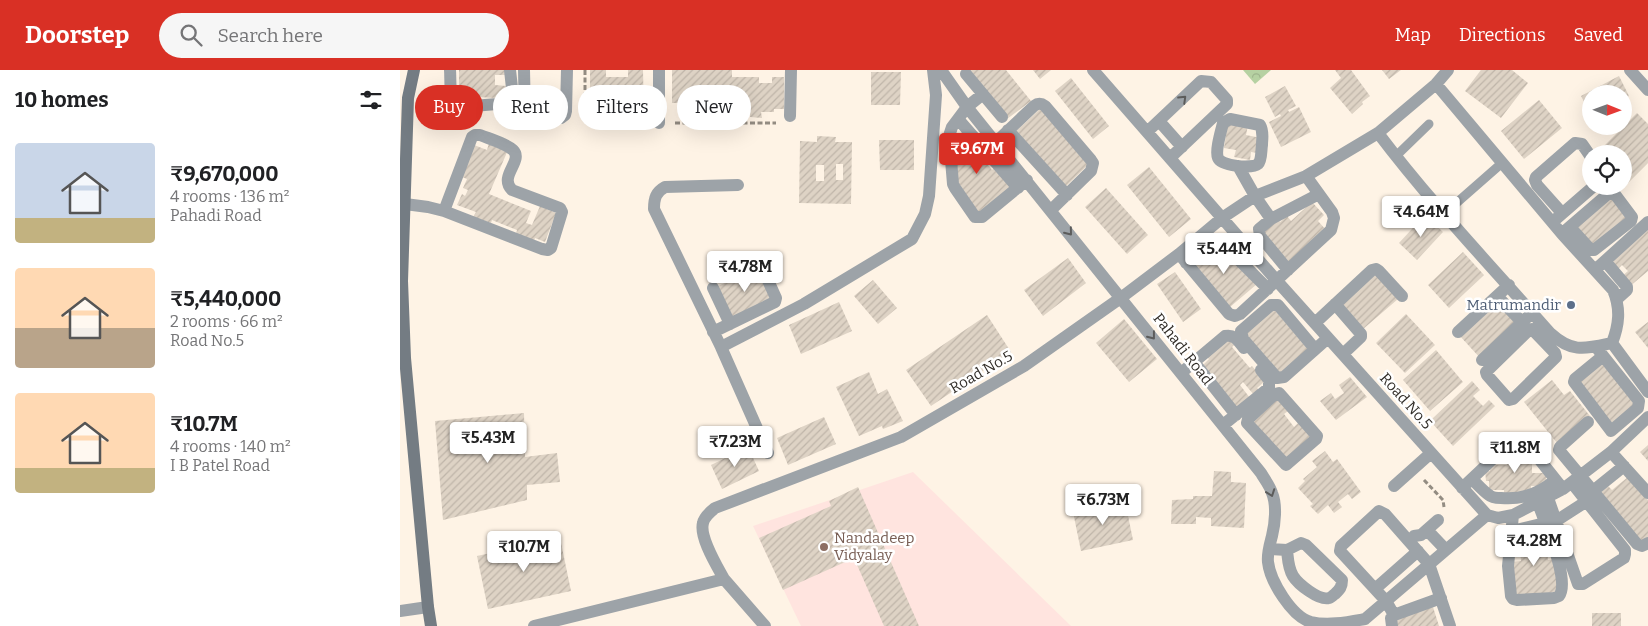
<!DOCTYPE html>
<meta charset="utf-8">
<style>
:root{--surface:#fff;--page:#f6f6f6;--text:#202124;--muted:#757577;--accent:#d93025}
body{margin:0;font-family:Bitter,serif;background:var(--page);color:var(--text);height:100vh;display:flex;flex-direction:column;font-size:19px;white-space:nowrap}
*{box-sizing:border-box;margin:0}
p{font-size:16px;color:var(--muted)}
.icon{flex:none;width:28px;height:28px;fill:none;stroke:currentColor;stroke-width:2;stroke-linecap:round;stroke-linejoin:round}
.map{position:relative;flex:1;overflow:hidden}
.sheet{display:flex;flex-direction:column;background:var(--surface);width:400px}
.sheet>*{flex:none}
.top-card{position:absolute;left:15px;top:15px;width:475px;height:45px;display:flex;gap:10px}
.needle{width:32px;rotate:91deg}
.tools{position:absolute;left:1182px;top:15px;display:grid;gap:10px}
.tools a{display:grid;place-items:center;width:50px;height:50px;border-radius:50%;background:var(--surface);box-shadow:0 5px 20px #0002;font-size:25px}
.price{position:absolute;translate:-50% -42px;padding:0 11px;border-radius:5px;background:#fff;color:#222;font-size:16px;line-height:32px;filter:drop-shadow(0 1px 2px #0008)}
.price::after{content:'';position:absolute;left:50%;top:30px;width:15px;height:11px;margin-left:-8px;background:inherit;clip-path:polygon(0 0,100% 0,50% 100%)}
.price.current{background:var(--accent);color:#fff}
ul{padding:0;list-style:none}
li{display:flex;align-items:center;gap:15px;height:125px;padding:0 15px}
li span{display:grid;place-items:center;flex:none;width:140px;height:100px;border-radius:5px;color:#555}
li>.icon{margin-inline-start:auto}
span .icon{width:60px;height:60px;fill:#fffc;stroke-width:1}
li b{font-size:21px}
h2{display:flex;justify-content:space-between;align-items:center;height:60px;padding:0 15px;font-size:21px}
.pill{padding:0 18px;border-radius:22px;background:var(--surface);box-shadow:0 5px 20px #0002;font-size:18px;line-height:45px}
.pill.current{background:var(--accent);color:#fff}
header{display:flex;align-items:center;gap:30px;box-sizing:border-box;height:70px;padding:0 25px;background:var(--accent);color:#fff}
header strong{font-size:24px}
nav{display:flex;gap:28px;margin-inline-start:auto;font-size:18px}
.search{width:350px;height:45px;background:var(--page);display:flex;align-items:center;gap:12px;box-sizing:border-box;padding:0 18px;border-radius:28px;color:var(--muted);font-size:19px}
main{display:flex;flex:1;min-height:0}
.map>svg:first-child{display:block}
.education{fill:#ffe4df}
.forest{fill:url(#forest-crowns)}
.building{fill:url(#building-hatch);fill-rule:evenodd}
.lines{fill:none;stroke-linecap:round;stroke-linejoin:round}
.path{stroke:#938c82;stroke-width:3;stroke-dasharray:5 2.5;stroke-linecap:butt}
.lane{stroke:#9da3a8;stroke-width:9}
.street{stroke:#9da3a8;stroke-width:12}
.secondary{stroke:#747c83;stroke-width:12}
.oneway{stroke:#5c5c5b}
.service-dot{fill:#5c6f8a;stroke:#fff;stroke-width:2}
.education-dot{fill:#8d6e63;stroke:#fff;stroke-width:2}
.labels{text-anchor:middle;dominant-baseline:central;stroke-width:5;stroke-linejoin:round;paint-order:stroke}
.service-label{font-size:15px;fill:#4e5e75;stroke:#fff;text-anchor:end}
.street-label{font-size:15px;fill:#302c27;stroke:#fff}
.education-label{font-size:15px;fill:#785e54;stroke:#fff;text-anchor:start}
</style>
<header>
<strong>Doorstep</strong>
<div class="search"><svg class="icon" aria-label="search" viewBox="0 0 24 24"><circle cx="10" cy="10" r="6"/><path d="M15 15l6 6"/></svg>Search here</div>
<nav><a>Map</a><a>Directions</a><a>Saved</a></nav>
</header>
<main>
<section class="sheet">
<h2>10 homes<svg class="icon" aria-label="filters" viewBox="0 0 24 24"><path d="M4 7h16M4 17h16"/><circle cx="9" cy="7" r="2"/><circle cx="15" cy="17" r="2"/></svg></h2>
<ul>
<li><span style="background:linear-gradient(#c9d6e8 75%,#c2b280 0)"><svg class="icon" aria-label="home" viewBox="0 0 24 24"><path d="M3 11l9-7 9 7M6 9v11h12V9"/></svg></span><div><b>₹9,670,000</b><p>4 rooms · 136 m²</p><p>Pahadi Road</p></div></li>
<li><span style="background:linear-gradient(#ffd9b3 60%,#b9a48a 0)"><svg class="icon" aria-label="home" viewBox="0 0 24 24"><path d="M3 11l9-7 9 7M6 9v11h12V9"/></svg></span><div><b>₹5,440,000</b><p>2 rooms · 66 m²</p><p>Road No.5</p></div></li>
<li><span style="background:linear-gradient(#ffd9b3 75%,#c2b280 0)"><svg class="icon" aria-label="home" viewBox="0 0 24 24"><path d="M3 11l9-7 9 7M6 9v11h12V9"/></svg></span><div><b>₹10.7M</b><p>4 rooms · 140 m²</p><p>I B Patel Road</p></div></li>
</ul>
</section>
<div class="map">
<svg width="1248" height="556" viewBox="0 0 1248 556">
<defs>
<pattern id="forest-crowns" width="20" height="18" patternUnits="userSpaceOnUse" patternTransform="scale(1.25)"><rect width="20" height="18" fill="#b6d1a2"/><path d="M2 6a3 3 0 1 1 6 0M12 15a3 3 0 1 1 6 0" fill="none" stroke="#9db48c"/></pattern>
<pattern id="building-hatch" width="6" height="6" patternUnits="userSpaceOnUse" patternTransform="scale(1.25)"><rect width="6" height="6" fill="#ded3c5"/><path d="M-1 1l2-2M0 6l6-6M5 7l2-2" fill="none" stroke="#bfb5a9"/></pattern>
</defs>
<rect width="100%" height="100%" fill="#fef3e5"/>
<path class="education" d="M513 402 671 556H401L353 456Z"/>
<path class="forest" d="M843 0H871L855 14Z"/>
<path class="building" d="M59 0H106V5H95V15L106 16V32H96V28L79 27V32L63 31V22H59Z
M190 0H206V7H228V0H243L244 49H227V36H207V46H190Z
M272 0H332V7H359V13H372V7H384V39H374V42H361L362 48 350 47V42L331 43V33H272Z
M569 0H606L631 31 607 49Z
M633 0H651L640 9Z
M935 0H951L970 26 962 32 963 34 952 44 930 18 941 8Z
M982 0H1001L989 9Z
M1081 0H1112L1128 13 1101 48 1065 21Z
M471 2H501L500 35H471Z
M1219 6 1229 26 1224 29V24H1191V45L1181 26Z
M671 8 709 56 693 69 655 21Z
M885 16 896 36 888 40 889 42 899 37 911 62 881 77 869 52 881 46 880 44 875 47 865 27Z
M1139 30 1162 58 1124 89 1101 61Z
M640 39 689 94 664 118 614 63Z
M1237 43 1248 54V93L1226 115 1224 112V84H1196Z
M828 51 848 55 846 65 861 68 858 83 851 82 850 90 834 87 836 80 824 78Z
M562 62 592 100 595 97 612 116 579 144 556 109 552 69Z
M417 66 436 67 435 72H452L451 134 399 133 400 71 417 72ZM436 94H443V110H436ZM416 95H424V111H416Z
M479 70H514V100H480Z
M89 73 108 80 89 124 131 141 126 153 132 155 140 136 156 143 145 172 135 168 134 171 116 164 117 160 92 150 91 153 73 147 76 142 57 135 62 124 65 126 68 120 63 118 67 109 62 107 74 75 87 80Z
M749 97 791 149 769 167 727 115Z
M706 118 748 165 727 184 685 137Z
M1212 125 1231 148 1192 179 1174 156Z
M912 132 924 145 918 151 927 161 890 194 862 162 877 147 880 152 887 146 891 151Z
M1025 145 1043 162 1017 190 999 173Z
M1248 154V201L1229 217 1221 207 1228 201 1222 195 1217 200 1209 189Z
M815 173 826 187 830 183 857 214 830 237 792 194Z
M1063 182 1084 205 1049 238 1028 215Z
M668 188 686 213 643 246 624 220Z
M358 197 373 229 332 249 316 217Z
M775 202 801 239 783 252 757 214Z
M975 202 998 229 962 260 940 234Z
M473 210 497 238 478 254 454 226Z
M1097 230 1118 254 1081 289 1059 265Z
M439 232 452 261 401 284 389 255Z
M873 238 910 281 881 306 844 262Z
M1006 244 1035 275 1005 303 976 273Z
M587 245 611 282 531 336 506 300Z
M724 249 757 289 729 312 696 273Z
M1248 252V278L1235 262Z
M828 267 834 275 832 277 850 298 852 296 865 311 857 318 859 320 854 325 843 312 840 315 850 328 838 339 802 296 809 289 806 286Z
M1036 280 1063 312 1030 341 1003 310Z
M1200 291 1237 334 1212 355 1175 313Z
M469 302 478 324 487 319 503 351 483 359 482 356 459 366 436 317Z
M950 307 967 327 936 350 920 331 931 323 935 329 944 323 939 315Z
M1152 310 1164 325 1170 321 1190 346 1157 373 1124 332Z
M1072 311 1080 320 1073 326 1083 336 1089 330 1095 336 1053 376 1030 351Z
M875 327 888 341 884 344 894 357 900 351 913 367 888 391 851 349Z
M124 343 125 387 157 383 160 412 127 415V430L43 450 35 351Z
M424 347 436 374 388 395 377 368Z
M1121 375 1122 386H1132V403H1146V416H1131V421L1104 424V420H1089V411H1086L1085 400 1090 401V395H1107V386H1112V376Z
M1248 375V391L1240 382Z
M348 377 359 401 322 419 311 395Z
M925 381 933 392 937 389 961 422 952 429 948 424 938 432 942 437 934 443 928 435 918 444 910 436 913 434 898 418 905 411 903 409 917 397 912 391Z
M814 401 831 402V412L846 413 844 458 811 456V448L796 447V454H771L772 430 793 429V426H812Z
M1228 407 1248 430V467L1242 472 1200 423 1208 416 1212 420Z
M458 417 519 556H484L454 488 383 520 359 468 431 436 429 431Z
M725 431 733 470 681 481 673 442Z
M1145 459 1148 490 1156 489 1159 522 1114 526 1111 492 1121 491 1119 466 1129 465V460Z
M160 468 171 521 88 539 77 486Z
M1033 537 1039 556H996L994 549Z
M1192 543H1221V556H1192Z"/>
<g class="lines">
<path class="path" d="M185 0V50L192 52 244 53
M275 53H376
M1024 410 1043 430 1044 437"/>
<path class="lane" d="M996 86 1029 54
M1045 143 1102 93"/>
<path class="street" d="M50 0C51 11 48 31 60 37L111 33 113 27 110 0
M124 0 125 46 129 47 161 48 165 45 166 41 167 0
M259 0V53
M541 0 567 37 861 403C865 410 870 416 872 423 877 435 875 454 872 466 870 474 867 483 868 492 870 511 892 547 911 552 928 556 948 552 965 549
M693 0 877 211 1087 445
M1230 0 1248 20
M566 4 602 47
M1036 14 1162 164 1213 220C1221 239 1219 255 1212 273
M583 24 567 37 552 57 549 66 553 114 555 118 575 147H582L627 110
M390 46 391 0
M558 49 618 118
M830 49 860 55C864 62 862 68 862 75 861 80 862 90 858 94 852 99 821 96 818 88 815 81 821 61 823 53Z
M759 51 782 77
M608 60 667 125
M747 62 801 11 811 12 827 30V34L770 88
M978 63C1031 133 1092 197 1150 263 1172 283 1184 279 1212 273
M596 72 634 36C638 33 641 33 645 36L691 90 693 93 691 101 651 140
M838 96 855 126 871 149
M338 115 265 117C256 122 254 128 254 139L321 277 368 383
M5 134 28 137 44 141 142 179 148 180 151 178 162 142 160 138 112 120C98 106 124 91 113 80 105 73 90 69 80 65H75L72 67 44 141
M1162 143 1137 115 1135 110 1136 107 1175 73 1182 74 1191 87
M1156 149 1194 116
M1162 164 1166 160 1209 123 1211 122 1214 123 1232 147 1231 151 1194 180H1191L1170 157
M779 184 829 244 835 246 840 244 931 160 934 148 932 142 906 106
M1205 191 1227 217V220L1217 229
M786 193 812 170 818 169 868 219
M888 200 860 166 859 159 871 149 919 124
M1195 200 1248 152
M313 218 330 254
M1097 226 1122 252
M935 234 961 264V267L943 284
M915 253 972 200 976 199 979 201 1002 226
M1132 259 1155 283 1156 287 1113 329 1109 330 1087 305 1086 302 1129 260Z
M313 262 375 232 376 228 361 195
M1058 262 1109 215
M1212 273 1248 322
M321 277 404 234 512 169 525 144 529 126 536 25 533 0
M1196 277 1239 331 1238 338 1211 361 1174 312 1175 309 1203 286
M915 279 878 235H871L841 261 843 269 877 308 884 307 928 268
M1082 290 1133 242
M794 292 836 345
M781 303 825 266C835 264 838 271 844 278
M879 323 917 366 916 369 886 395 847 353 848 349 875 324Z
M1188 352 1160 377 1159 380 1237 474 1242 476 1248 473
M823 355 869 318V310L861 300
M1211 382 1248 423
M1072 409C1077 414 1083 421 1089 425 1092 428 1097 428 1101 428 1121 430 1140 423 1155 410
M994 416 1031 383
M1062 418 1114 369 1118 368 1124 370 1163 419
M1193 421 1224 396
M1148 428 1178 514H1183L1224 488 1225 484V480L1172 413
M1113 445 1108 496 1111 526 1113 529 1117 530 1154 528 1159 526C1171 511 1144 451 1138 433
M1156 451 1187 431
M1027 460 1046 480
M1112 461 1145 453
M1014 466 1021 465 1038 450
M869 479 887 480 901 473 906 475 942 510C942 517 940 519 935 524 933 525 931 528 929 528 919 531 898 514 893 506 888 498 888 489 887 480
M324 509C317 496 299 467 303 453 304 447 310 442 315 438L501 367 624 296 722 227 779 184 822 148 855 126 906 106 978 63 1036 14 1048 0
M975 519 1018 481
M0 541 28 537
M994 545 986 531 940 481 941 476 979 441 985 444 1029 494 1050 556
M965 549 1087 445 1098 448 1113 445 1163 419 1211 382 1248 347
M134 556 324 509 365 556
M992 556 991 548 994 545 1041 528"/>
<path class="secondary" d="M14 0 8 28 2 211 5 288 28 537 31 556"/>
</g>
<defs><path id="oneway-chevron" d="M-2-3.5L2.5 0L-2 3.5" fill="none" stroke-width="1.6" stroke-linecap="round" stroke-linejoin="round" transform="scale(1.25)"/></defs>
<g class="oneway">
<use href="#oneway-chevron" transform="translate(783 29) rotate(-44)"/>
<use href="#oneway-chevron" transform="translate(669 162) rotate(51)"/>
<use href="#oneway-chevron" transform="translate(752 266) rotate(52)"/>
<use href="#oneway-chevron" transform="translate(871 423) rotate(70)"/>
</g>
<circle class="service-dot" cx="1171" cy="235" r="5"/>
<circle class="education-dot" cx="424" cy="477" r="5"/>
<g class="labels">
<g class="service-label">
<text x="1161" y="235">Matrumandir</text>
</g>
<g class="street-label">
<text transform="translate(783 279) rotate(52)">Pahadi Road</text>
<text transform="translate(581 302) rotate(-30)">Road No.5</text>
<text transform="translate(1006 331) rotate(48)">Road No.5</text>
</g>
<g class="education-label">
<text x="434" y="468">Nandadeep<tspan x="434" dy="17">Vidyalay</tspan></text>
</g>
</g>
</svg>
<div class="tools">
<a><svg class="needle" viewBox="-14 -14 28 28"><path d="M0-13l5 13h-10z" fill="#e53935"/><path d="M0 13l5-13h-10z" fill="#757577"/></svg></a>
<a><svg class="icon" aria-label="locate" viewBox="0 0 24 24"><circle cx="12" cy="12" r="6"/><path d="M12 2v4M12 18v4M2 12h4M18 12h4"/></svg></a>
</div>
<b class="price current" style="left:577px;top:105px">₹9.67M</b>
<b class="price" style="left:1021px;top:168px">₹4.64M</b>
<b class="price" style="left:824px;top:205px">₹5.44M</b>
<b class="price" style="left:345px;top:223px">₹4.78M</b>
<b class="price" style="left:88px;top:394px">₹5.43M</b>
<b class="price" style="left:335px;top:398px">₹7.23M</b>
<b class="price" style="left:1115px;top:404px">₹11.8M</b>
<b class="price" style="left:703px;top:456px">₹6.73M</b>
<b class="price" style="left:1134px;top:497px">₹4.28M</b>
<b class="price" style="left:124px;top:503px">₹10.7M</b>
<div class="top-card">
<a class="pill current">Buy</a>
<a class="pill">Rent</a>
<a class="pill">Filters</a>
<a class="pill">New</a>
</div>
</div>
</main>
